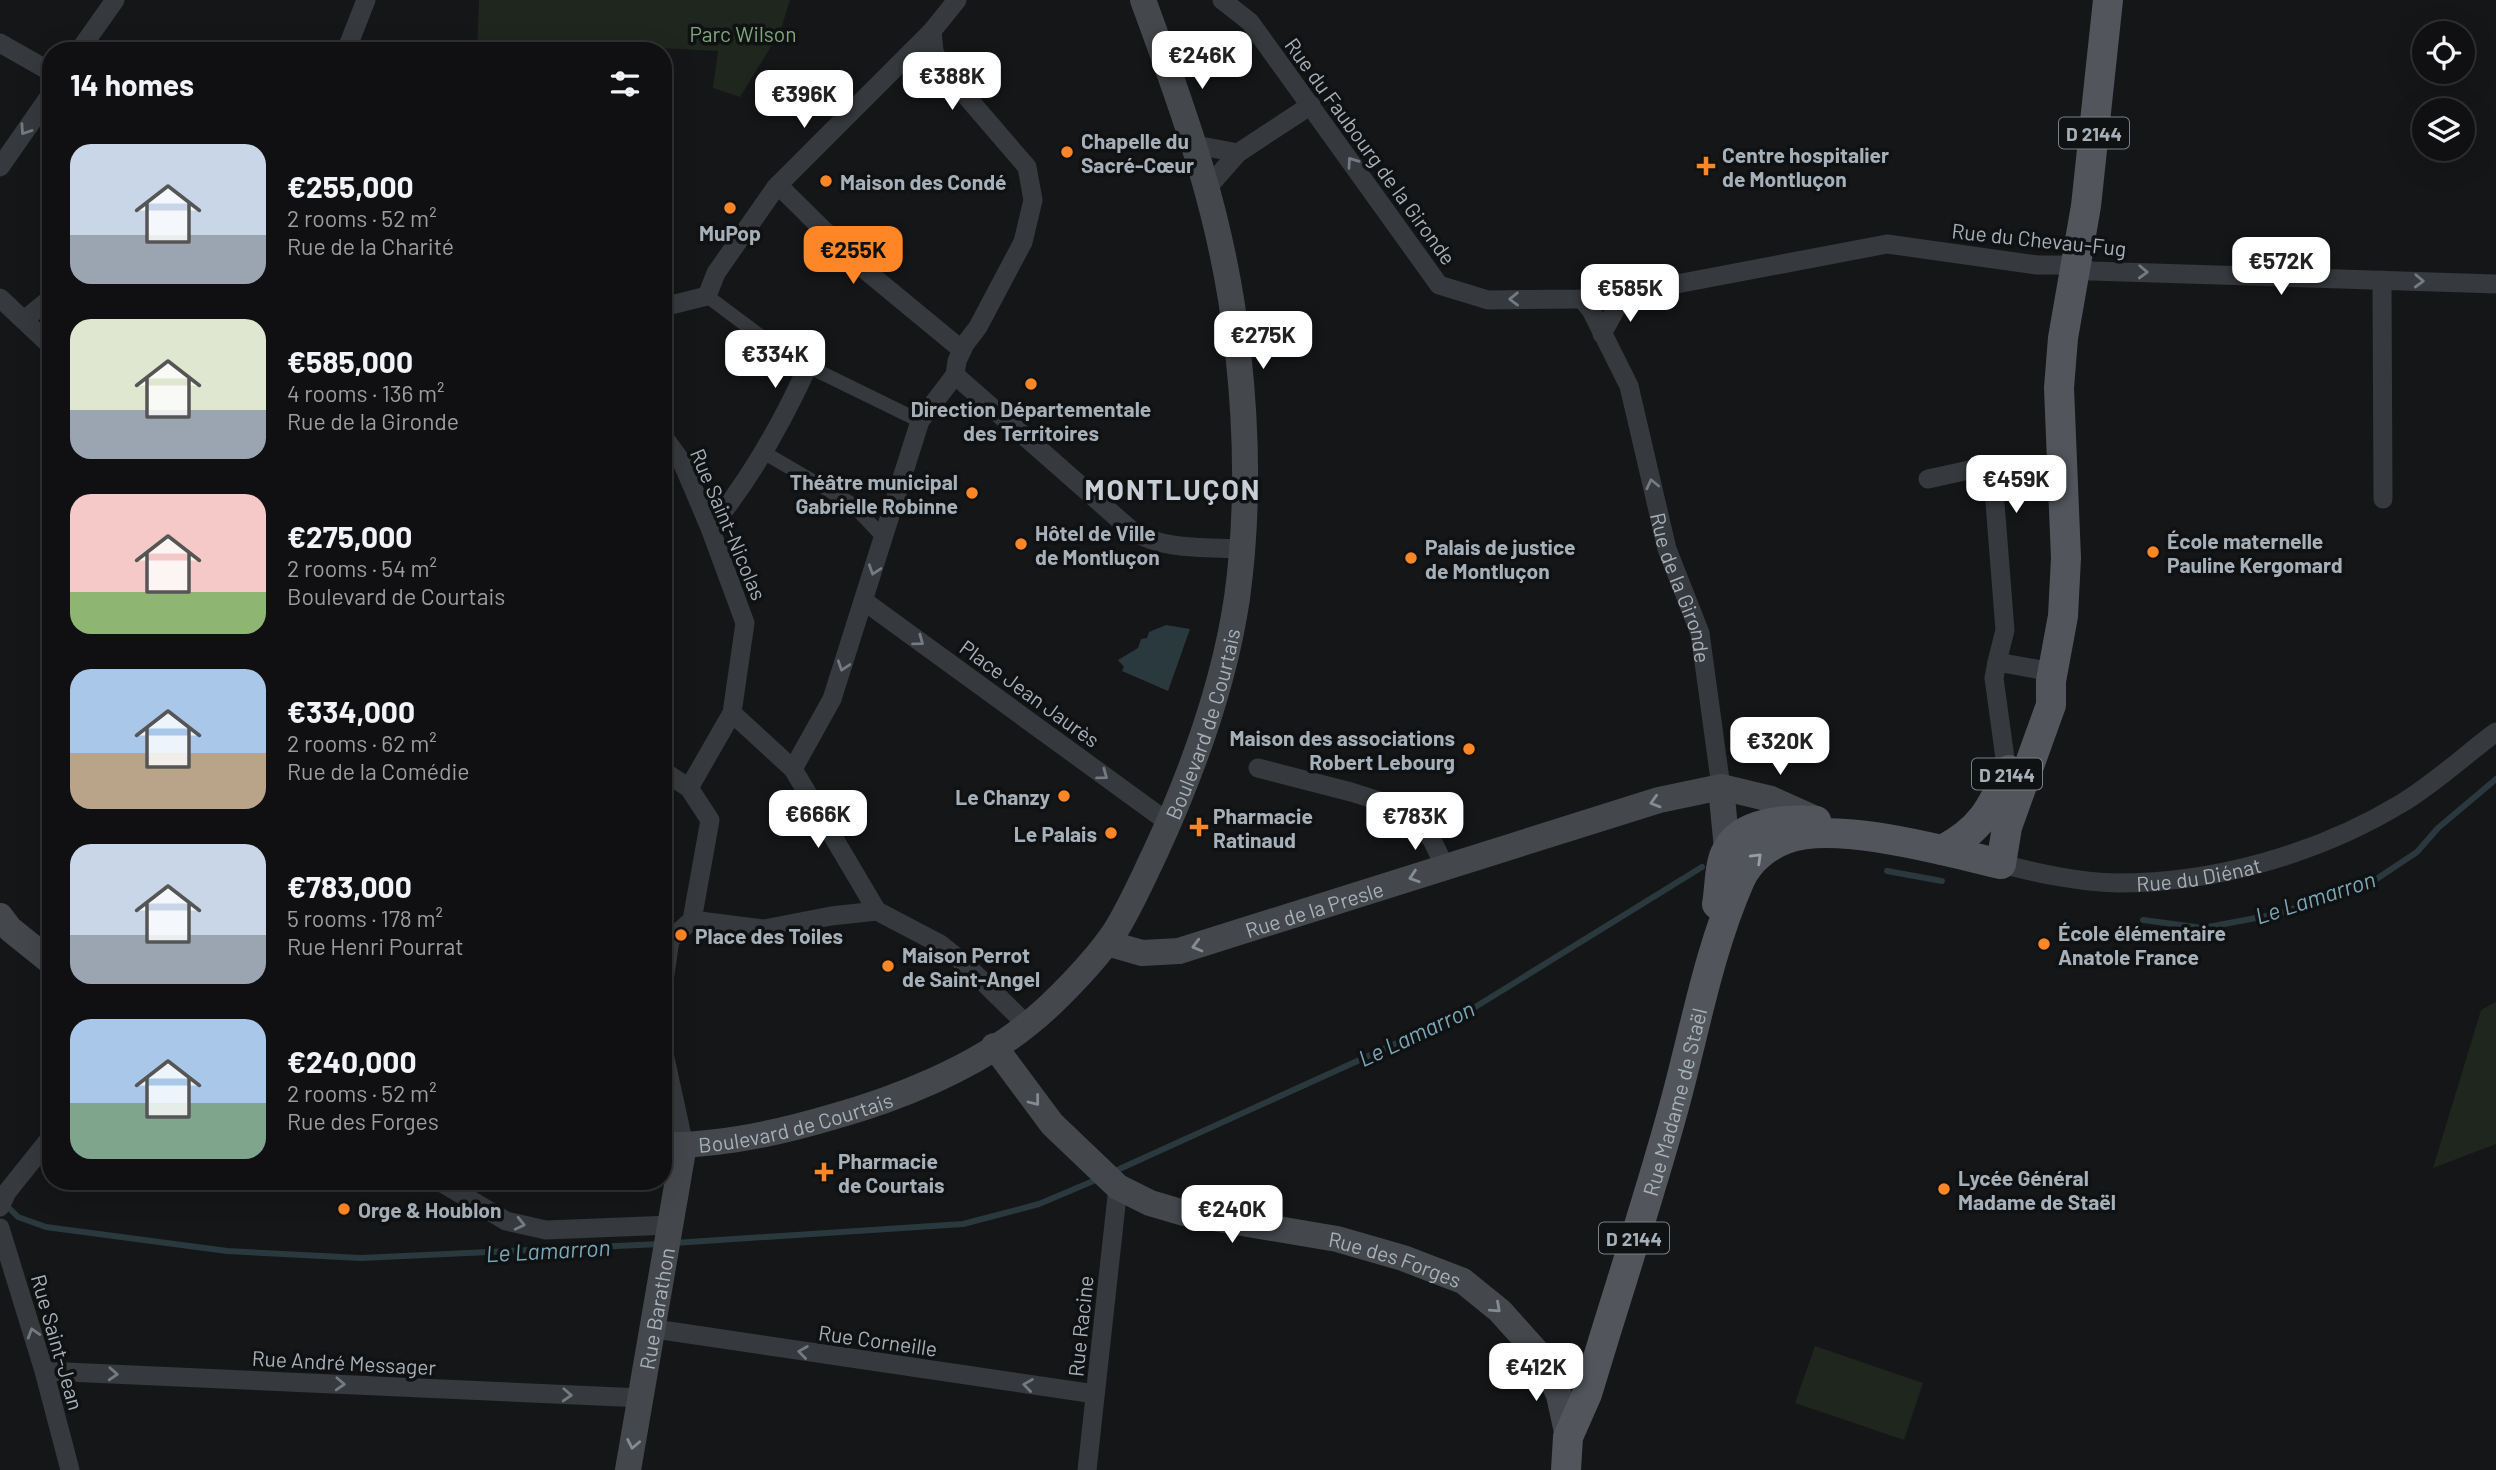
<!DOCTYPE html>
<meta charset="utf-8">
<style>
:root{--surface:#101012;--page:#19191b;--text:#f1f3f6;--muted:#9c9d9f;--line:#303032;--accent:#ff8626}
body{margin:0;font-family:Barlow,sans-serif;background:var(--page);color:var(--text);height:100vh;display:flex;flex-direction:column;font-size:26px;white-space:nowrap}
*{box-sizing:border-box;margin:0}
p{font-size:23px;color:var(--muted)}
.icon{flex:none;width:38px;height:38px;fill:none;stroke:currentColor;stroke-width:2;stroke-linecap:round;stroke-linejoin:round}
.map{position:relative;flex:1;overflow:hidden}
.sheet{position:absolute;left:42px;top:42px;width:630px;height:1148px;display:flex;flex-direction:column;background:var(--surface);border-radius:28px;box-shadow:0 7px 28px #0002,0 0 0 2px var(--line)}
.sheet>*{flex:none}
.tools{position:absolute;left:2412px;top:21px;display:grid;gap:14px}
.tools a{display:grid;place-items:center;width:63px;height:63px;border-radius:50%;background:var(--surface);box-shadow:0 7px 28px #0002,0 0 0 2px var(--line);font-size:35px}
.price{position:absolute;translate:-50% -60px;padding:0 16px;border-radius:14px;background:#fff;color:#222;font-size:23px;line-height:46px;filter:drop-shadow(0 2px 4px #0008)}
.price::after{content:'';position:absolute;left:50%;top:42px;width:21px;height:16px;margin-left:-10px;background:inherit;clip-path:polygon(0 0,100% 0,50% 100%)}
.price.selected{background:var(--accent);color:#111}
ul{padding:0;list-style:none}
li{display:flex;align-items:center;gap:21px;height:175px;padding:0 28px}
li span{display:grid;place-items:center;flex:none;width:196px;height:140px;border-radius:21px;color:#555}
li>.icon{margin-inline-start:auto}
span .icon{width:84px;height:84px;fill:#fffc;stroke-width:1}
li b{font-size:30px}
h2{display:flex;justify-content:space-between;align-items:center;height:84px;padding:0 28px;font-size:30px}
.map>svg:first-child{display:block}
.green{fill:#1e261d}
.water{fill:#2a393d}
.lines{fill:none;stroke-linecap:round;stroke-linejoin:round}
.stream{stroke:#2a393d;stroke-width:6}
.pedestrian{stroke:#36393d;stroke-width:14}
.minor{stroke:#36393d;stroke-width:19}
.secondary{stroke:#44484d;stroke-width:26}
.primary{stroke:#52565c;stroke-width:30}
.oneway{stroke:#747a81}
.oneway2{stroke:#848c93}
.oneway3{stroke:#959ea6}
.poi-dot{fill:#ff8626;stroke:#101113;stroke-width:2.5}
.labels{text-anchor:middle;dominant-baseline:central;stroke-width:7;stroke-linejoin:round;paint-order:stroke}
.shield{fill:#101113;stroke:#798087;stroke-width:2}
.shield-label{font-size:19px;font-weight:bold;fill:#a6b0b9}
.park-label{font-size:21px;fill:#82a67b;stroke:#101113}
.poi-label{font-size:21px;font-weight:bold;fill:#a6b0b9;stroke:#101113;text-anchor:start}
.street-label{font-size:21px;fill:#a6b0b9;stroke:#101113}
.water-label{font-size:23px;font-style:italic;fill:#7aa8b8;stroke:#101113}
.district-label{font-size:28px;font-weight:bold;letter-spacing:2px;fill:#c7ced5;stroke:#101113}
</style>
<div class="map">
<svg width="2496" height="1470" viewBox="0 0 2496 1470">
<rect width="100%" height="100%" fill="#151618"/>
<path class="green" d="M479 0H790L780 32 740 97 713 88 718 51 617 46 616 51H477Z
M2496 1002V1144L2433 1168 2481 1010Z
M1815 1346 1923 1383 1904 1440 1795 1403Z"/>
<path class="water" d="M1166 625 1190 629 1168 691 1122 671 1124 667 1118 660 1138 648 1141 639 1147 638 1149 632Z"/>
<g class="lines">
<path class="stream" d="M1887 871 1942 881
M2143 920 2203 928 2277 914 2372 882 2417 852 2438 828 2496 779
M1115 1171 1472 1009 1702 867
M5 1204 18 1217 46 1227 227 1251 361 1258 660 1244
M674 1243 963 1224 1039 1204 1098 1179"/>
<path class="pedestrian" d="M707 296 787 356 920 421
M763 452 852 504 884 538"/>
<g class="minor">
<path d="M1222 0 1250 22 1439 285 1488 300 1582 299 1624 294 1887 244 2037 265H2075L2091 271 2496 284"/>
<path d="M932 31 934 51 941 67 1027 167 1033 200 1023 242 978 327 965 344 957 361 955 375"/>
<path d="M0 43 51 72"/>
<path d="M79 51 115 0"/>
<path d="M346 51 366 0"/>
<path d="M1196 145 1238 153"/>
<path d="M0 167 51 94"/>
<path d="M778 185 859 265 962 350"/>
<path d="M1209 186 1238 153 1311 105"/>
<path d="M2382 280 2383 499"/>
<path d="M0 298 51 346"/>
<path id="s1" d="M1582 299 1591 310 1629 386 1667 549 1700 633 1721 787"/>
<path d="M663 307 707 296 716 273 776 187 932 31 957 0"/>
<path d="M24 320 51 298"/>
<path d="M1602 334 1624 294"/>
<path d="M663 436 682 462 710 528 745 623 732 713 689 788"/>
<path d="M1928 479 1992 465 2005 630 1997 662"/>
<path d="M710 528C750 480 782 423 808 366"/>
<path d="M864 601 1169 823"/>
<path d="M732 713 793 769 877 911 940 944 965 964 1027 1025"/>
<path d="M1258 768 1351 792 1411 811 1432 840 1445 867"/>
<path d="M793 769 832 699 920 421 955 375 1131 530C1163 551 1205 547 1243 549"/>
<path d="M663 771 689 788 710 820 692 920 670 940"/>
<path d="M2007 773 1994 678 1997 662 2053 672"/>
<path id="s2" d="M2001 864C2038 873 2077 882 2117 883 2215 883 2318 854 2402 803 2435 783 2465 755 2496 732"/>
<path d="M692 920 764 929 831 916 877 911"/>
<path d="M663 987 670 940"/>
<path d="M663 1049 684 1145"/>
<path d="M439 1181 506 1221 546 1230 671 1225"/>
<path d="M0 1207 7 1192 51 1137"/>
<path d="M0 1228 44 1371 70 1470"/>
<path d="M655 1329 1095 1394"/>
<path d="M44 1371 642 1398"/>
<path d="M1087 1470 1118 1187"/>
</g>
<g class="secondary">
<path d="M1721 787 1727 849"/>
<path d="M0 916 10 929 51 962"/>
<path id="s3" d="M1107 943 1142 953 1179 951 1659 800 1721 787 1771 799 1818 820"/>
<path id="s4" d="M994 1046 1052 1124 1118 1187 1150 1203 1184 1213 1337 1239 1403 1258 1463 1281 1500 1311 1542 1358 1559 1395 1568 1437"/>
<path id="s5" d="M663 1145C720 1146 778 1133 832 1117 897 1099 974 1068 1027 1025 1054 1004 1095 961 1114 933 1130 908 1142 880 1155 853 1192 773 1224 686 1237 598 1248 518 1247 433 1238 352 1225 224 1187 119 1143 0"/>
<path d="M1542 1358C1562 1369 1575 1373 1596 1363"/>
<path id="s6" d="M628 1470 684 1145"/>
</g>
<g class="primary">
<path d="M1942 850C1981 830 1991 809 2009 770"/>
<path d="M1717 904C1720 888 1719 863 1727 850 1742 821 1789 819 1816 821"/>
<path id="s7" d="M1566 1470 1568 1437 1587 1394C1615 1300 1646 1208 1672 1114 1694 1036 1707 955 1740 880 1749 860 1767 846 1786 839 1836 820 1948 852 2001 864L2007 827 2051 705V681L2063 616 2066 558 2059 388 2063 338 2086 206 2108 0"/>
</g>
</g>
<defs><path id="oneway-chevron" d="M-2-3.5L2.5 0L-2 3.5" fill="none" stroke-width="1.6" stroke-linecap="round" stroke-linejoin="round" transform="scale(1.75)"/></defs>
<g class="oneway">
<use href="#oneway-chevron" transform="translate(25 130) rotate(124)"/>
<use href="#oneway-chevron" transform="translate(1352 162) rotate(-125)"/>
<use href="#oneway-chevron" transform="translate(2143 272) rotate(2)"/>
<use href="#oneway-chevron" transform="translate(2419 281) rotate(2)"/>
<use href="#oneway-chevron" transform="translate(1514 299) rotate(179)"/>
<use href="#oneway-chevron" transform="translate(1652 484) rotate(-103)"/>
<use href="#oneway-chevron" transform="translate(874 570) rotate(108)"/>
<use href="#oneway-chevron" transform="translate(919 641) rotate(36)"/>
<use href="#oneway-chevron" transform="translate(843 666) rotate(108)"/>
<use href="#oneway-chevron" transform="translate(1103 775) rotate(36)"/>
<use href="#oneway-chevron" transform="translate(520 1224) rotate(13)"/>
<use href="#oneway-chevron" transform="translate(33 1333) rotate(-107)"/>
<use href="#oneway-chevron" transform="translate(803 1352) rotate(-172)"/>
<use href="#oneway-chevron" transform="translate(113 1374) rotate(3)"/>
<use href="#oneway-chevron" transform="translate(340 1384) rotate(3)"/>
<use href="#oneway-chevron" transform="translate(1028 1385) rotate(-172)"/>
<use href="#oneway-chevron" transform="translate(567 1395) rotate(3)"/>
</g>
<g class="oneway2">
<use href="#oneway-chevron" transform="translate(1655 802) rotate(164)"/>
<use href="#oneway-chevron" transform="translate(1414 877) rotate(162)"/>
<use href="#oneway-chevron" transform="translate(1197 946) rotate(165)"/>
<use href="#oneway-chevron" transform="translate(1035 1101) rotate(52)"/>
<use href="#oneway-chevron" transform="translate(1496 1308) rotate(42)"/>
<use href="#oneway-chevron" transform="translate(633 1444) rotate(101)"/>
</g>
<use class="oneway3" href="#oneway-chevron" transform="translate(1757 858) rotate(-44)"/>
<g class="poi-dot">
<circle cx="1067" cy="152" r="7"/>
<path d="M1702.5 155.5h7v7h7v7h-7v7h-7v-7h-7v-7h7z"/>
<circle cx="826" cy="181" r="7"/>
<circle cx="730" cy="208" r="7"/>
<circle cx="1031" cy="384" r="7"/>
<circle cx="972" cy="493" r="7"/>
<circle cx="1021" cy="544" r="7"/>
<circle cx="2153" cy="552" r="7"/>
<circle cx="1411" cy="558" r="7"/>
<circle cx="1469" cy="749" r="7"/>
<circle cx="1064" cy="796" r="7"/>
<path d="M1195.5 816.5h7v7h7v7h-7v7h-7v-7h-7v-7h7z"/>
<circle cx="1111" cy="833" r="7"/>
<circle cx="681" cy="935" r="7"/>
<circle cx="2044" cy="944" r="7"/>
<circle cx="888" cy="966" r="7"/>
<path d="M820.5 1161.5h7v7h7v7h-7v7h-7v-7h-7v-7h7z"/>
<circle cx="1944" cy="1189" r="7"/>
<circle cx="344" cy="1209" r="7"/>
</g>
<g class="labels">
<g class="shield">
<rect x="2059" y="117.5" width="70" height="31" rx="5"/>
<rect x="1972" y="758.5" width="70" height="31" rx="5"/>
<rect x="1599" y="1222.5" width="70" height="31" rx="5"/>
</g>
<g class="shield-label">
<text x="2094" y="133">D 2144</text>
<text x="2007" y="774">D 2144</text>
<text x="1634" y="1238">D 2144</text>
</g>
<g class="park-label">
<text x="743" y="33">Parc Wilson</text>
</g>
<g class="poi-label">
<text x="1081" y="140">Chapelle du<tspan x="1081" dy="24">Sacré-Cœur</tspan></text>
<text x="1722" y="154">Centre hospitalier<tspan x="1722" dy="24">de Montluçon</tspan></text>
<text x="840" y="181">Maison des Condé</text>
<text x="730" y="232" text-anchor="middle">MuPop</text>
<text x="1031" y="408" text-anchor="middle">Direction Départementale<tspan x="1031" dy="24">des Territoires</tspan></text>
<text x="958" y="481" text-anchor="end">Théâtre municipal<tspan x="958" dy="24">Gabrielle Robinne</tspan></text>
<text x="1035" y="532">Hôtel de Ville<tspan x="1035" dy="24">de Montluçon</tspan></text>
<text x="2167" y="540">École maternelle<tspan x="2167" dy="24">Pauline Kergomard</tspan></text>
<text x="1425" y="546">Palais de justice<tspan x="1425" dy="24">de Montluçon</tspan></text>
<text x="1455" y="737" text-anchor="end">Maison des associations<tspan x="1455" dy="24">Robert Lebourg</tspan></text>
<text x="1050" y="796" text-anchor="end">Le Chanzy</text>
<text x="1213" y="815">Pharmacie<tspan x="1213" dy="24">Ratinaud</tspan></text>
<text x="1097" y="833" text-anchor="end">Le Palais</text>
<text x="2058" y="932">École élémentaire<tspan x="2058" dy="24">Anatole France</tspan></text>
<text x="695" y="935">Place des Toiles</text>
<text x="902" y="954">Maison Perrot<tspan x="902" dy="24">de Saint-Angel</tspan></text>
<text x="838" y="1160">Pharmacie<tspan x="838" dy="24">de Courtais</tspan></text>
<text x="1958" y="1177">Lycée Général<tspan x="1958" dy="24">Madame de Staël</tspan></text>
<text x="358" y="1209">Orge &amp; Houblon</text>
</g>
<g class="street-label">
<text transform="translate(1371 151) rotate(54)">Rue du Faubourg de la Gironde</text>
<text transform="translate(2039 239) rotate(6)">Rue du Chevau-Fug</text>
<text transform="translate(729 524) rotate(67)">Rue Saint-Nicolas</text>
<text stroke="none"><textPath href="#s1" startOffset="308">Rue de la Gironde</textPath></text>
<text transform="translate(1030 693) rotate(36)">Place Jean Jaurès</text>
<text stroke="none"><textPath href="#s5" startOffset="744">Boulevard de Courtais</textPath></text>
<text stroke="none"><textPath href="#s2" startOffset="200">Rue du Diénat</textPath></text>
<text stroke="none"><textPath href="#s3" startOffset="215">Rue de la Presle</textPath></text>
<text stroke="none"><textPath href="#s7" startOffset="385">Rue Madame de Staël</textPath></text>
<text stroke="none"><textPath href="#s5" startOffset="135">Boulevard de Courtais</textPath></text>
<text stroke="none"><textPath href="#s4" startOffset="476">Rue des Forges</textPath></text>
<text stroke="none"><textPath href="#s6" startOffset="164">Rue Barathon</textPath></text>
<text transform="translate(1080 1326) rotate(-84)">Rue Racine</text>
<text transform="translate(878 1340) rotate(8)">Rue Corneille</text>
<text transform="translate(58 1342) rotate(74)">Rue Saint-Jean</text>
<text transform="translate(344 1362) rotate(3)">Rue André Messager</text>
</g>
<g class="water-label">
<text transform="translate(2315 897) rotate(-18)">Le Lamarron</text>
<text transform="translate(1416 1033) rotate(-25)">Le Lamarron</text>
<text transform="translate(548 1250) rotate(-3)">Le Lamarron</text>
</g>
<g class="district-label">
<text x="1173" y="489">MONTLUÇON</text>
</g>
</g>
</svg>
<div class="tools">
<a><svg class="icon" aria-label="locate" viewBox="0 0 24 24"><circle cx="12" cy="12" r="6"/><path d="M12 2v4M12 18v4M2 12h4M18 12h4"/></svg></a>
<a><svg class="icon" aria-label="layers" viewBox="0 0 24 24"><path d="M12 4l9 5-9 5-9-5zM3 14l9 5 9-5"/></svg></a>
</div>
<b class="price" style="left:1202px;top:91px">€246K</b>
<b class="price" style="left:952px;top:112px">€388K</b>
<b class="price" style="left:804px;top:130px">€396K</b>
<b class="price selected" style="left:853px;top:286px">€255K</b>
<b class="price" style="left:2281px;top:297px">€572K</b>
<b class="price" style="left:1630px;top:324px">€585K</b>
<b class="price" style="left:1263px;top:371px">€275K</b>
<b class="price" style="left:775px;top:390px">€334K</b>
<b class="price" style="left:2016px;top:515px">€459K</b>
<b class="price" style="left:1780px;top:777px">€320K</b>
<b class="price" style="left:818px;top:850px">€666K</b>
<b class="price" style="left:1415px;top:852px">€783K</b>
<b class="price" style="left:1232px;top:1245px">€240K</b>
<b class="price" style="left:1536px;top:1403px">€412K</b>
<section class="sheet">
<h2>14 homes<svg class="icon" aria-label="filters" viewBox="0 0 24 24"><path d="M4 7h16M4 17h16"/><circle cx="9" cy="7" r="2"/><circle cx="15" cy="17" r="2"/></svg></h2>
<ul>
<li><span style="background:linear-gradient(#c9d6e8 65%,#9aa5b1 0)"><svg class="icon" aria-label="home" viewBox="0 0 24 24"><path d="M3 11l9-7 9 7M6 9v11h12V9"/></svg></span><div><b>€255,000</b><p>2 rooms · 52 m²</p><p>Rue de la Charité</p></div></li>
<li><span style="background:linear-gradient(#dfe7d0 65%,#9aa5b1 0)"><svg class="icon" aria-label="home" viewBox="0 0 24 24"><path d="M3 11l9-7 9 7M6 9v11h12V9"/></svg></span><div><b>€585,000</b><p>4 rooms · 136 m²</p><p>Rue de la Gironde</p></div></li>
<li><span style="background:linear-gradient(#f6c9c9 70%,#8fb573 0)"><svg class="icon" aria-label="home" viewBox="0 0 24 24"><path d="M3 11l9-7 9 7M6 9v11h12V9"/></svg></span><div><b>€275,000</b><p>2 rooms · 54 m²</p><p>Boulevard de Courtais</p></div></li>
<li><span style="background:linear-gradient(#a9c7e8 60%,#b9a48a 0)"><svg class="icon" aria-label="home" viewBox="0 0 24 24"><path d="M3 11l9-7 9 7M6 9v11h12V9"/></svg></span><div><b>€334,000</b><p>2 rooms · 62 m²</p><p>Rue de la Comédie</p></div></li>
<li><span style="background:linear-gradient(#c9d6e8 65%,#9aa5b1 0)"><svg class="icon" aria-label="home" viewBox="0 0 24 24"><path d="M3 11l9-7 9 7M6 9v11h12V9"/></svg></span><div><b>€783,000</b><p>5 rooms · 178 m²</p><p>Rue Henri Pourrat</p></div></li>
<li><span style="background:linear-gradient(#a9c7e8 60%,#7fa58c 0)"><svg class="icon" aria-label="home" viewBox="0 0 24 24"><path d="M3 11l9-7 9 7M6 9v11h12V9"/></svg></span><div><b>€240,000</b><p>2 rooms · 52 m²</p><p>Rue des Forges</p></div></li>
</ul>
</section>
</div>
